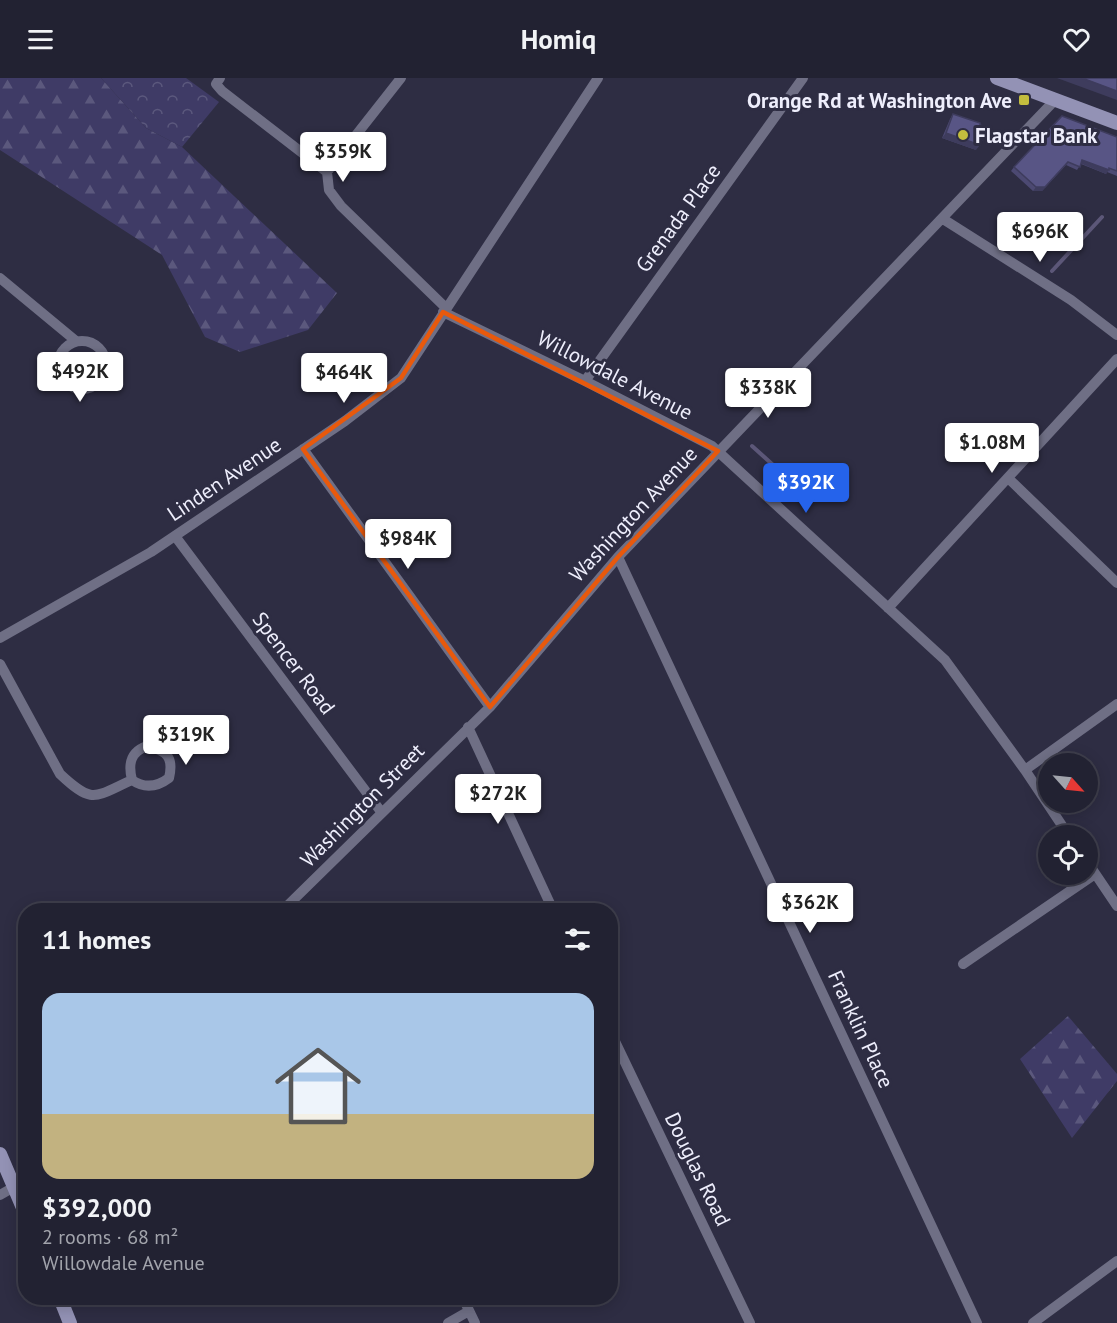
<!DOCTYPE html>
<meta charset="utf-8">
<style>
:root{--surface:#222232;--page:#2e2f3e;--text:#f1f3f6;--muted:#a2a4ac;--line:#3f3f4d;--accent:#2563eb}
body{margin:0;font-family:"PT Sans",sans-serif;background:var(--page);color:var(--text);height:100vh;display:flex;flex-direction:column;font-size:22px;white-space:nowrap}
*{box-sizing:border-box;margin:0}
p{font-size:20px;color:var(--muted)}
.icon{flex:none;width:33px;height:33px;fill:none;stroke:currentColor;stroke-width:2;stroke-linecap:round;stroke-linejoin:round}
.map{position:relative;flex:1;overflow:hidden}
.panel{position:absolute;left:18px;top:825px;width:600px;height:402px;display:flex;flex-direction:column;background:var(--surface);border-radius:24px;box-shadow:0 3px 15px #0003,0 0 0 2px var(--line)}
.panel>*{flex:none}
.needle{width:39px;rotate:117deg}
.tools{position:absolute;left:1038px;top:675px;display:grid;gap:12px}
.tools a{display:grid;place-items:center;width:60px;height:60px;border-radius:50%;background:var(--surface);box-shadow:0 3px 15px #0003,0 0 0 2px var(--line);font-size:30px}
.price{position:absolute;translate:-50% -51px;padding:0 14px;border-radius:6px;background:#fff;color:#222;font-size:20px;line-height:39px;filter:drop-shadow(0 2px 3px #0008)}
.price::after{content:'';position:absolute;left:50%;top:36px;width:18px;height:14px;margin-left:-9px;background:inherit;clip-path:polygon(0 0,100% 0,50% 100%)}
.price.current{background:var(--accent);color:#fff}
ul{padding:0;list-style:none}
li{display:grid;align-content:center;gap:12px;height:318px;padding:0 24px}
li span{display:grid;place-items:center;height:186px;border-radius:18px;color:#555}
li>.icon{margin-inline-start:auto}
span .icon{width:108px;height:108px;fill:#fffc;stroke-width:1}
li b{font-size:26px}
h2{display:flex;justify-content:space-between;align-items:center;height:72px;padding:0 24px;font-size:26px}
header{display:flex;justify-content:space-between;align-items:center;height:78px;padding:0 24px;background:var(--surface);font-size:27px;font-weight:800}
.map>svg:first-child{display:block}
.forest{fill:url(#forest-firs)}
.park{fill:url(#park-crowns)}
.lines{fill:none;stroke-linecap:round;stroke-linejoin:round}
.stream{stroke:#5c5778;stroke-width:4}
.street{stroke:#6f6f85;stroke-width:10}
.secondary{stroke:#9392b5;stroke-width:14}
.wall{fill:#4c4972}
.shaded-wall{fill:#3e3c5d}
.building{fill:#585585;stroke:#3e3c5d;stroke-width:1.5}
.marked{fill:none;stroke:#e8590c;stroke-width:4.5;stroke-linejoin:round}
.poi-dot{fill:#c3bd3e;stroke:#2e2d43;stroke-width:2}
.labels{text-anchor:middle;dominant-baseline:central;stroke-width:6;stroke-linejoin:round;paint-order:stroke}
.poi-label{font-size:21px;font-weight:bold;fill:#eeeefc;stroke:#2e2d43;text-anchor:end}
.street-label{font-size:21px;fill:#eeeefc;stroke:#2e2d43}
</style>
<header><svg class="icon" aria-label="menu" viewBox="0 0 24 24"><path d="M4 6h16M4 12h16M4 18h16"/></svg>Homiq<svg class="icon" aria-label="heart" viewBox="0 0 24 24"><path d="M12 20l-8-8c-3-5 5-10 8-4 3-6 11-1 8 4z"/></svg></header>
<div class="map">
<svg width="1117" height="1245" viewBox="0 0 1117 1245">
<defs>
<pattern id="forest-firs" width="22" height="20" patternUnits="userSpaceOnUse" patternTransform="scale(1.5)"><rect width="22" height="20" fill="#3f3b66"/><path d="M5 1l3.5 6h-7zM16 11l3.5 6h-7z" fill="#5b587d"/></pattern>
<pattern id="park-crowns" width="20" height="18" patternUnits="userSpaceOnUse" patternTransform="scale(1.5)"><rect width="20" height="18" fill="#3f3b66"/><path d="M2 6a3 3 0 1 1 6 0M12 15a3 3 0 1 1 6 0" fill="none" stroke="#5b587d"/></pattern>
</defs>
<rect width="100%" height="100%" fill="#2e2d43"/>
<path class="forest" d="M0 0H101L146 50 182 69 337 215 308 252 240 274 205 259 162 177 0 72Z
M1068 938 1117 996V1003L1072 1060 1020 981Z"/>
<path class="park" d="M101 0H186L219 24 182 69 146 50Z"/>
<g class="lines">
<path class="stream" d="M1052 193 1102 139
M752 368 792 404
M652 423 685 391 695 379"/>
<path class="street" d="M220 0 216 6 222 13 327 94 329 112 341 128 446 230
M327 94 401 0
M943 141 1071 222 1117 257
M0 200 76 263
M443 234 585 303 712 368 945 582 1025 692 1069 758
M58 287a24 24 0 1 1 48 0a24 24 0 1 1-48 0Z
M585 303 803 0
M303 371 490 629
M1008 400 1117 505
M175 458 382 735
M618 479 977 1245
M888 530 1117 281
M0 560 151 474 345 343 401 300 598 0
M0 586 60 696C93 727 94 719 132 702
M468 649 553 832
M147 668C167 673 174 679 169 700 157 709 145 711 132 702 128 686 130 674 147 668Z
M1025 692 1117 626
M1088 785 1117 828
M283 832 490 629 618 479 1056 21
M963 886 1095 796
M610 953 750 1245
M0 1117 14 1109 26 1098
M463 1220 475 1245
M448 1245 469 1233
M1033 1245 1117 1183"/>
<path class="secondary" d="M997 0 1117 45
M0 1076 26 1137
M60 1220 70 1245"/>
</g>
<path class="wall" d="M953 36 976 72 942 60 950 41Z
M1117 59V98L1107 94 1106 96 1081 86 1077 92 1066 87 1042 113H1033L1011 93 1014 89Z"/>
<path class="shaded-wall" d="M1057 0H1082L1117 13V22Z
M946 55 980 67 976 72 942 60Z
M1082 82 1109 92 1106 96 1080 85Z
M1068 84 1042 113H1033L1036 109Z"/>
<path class="building" d="M1082 0H1117V13Z
M953 36 980 45V47L986 49 980 67 946 55Z
M1062 38 1117 59V93L1109 90V92L1082 82 1080 89 1068 84 1045 109H1036L1014 89Z"/>
<path class="marked" d="M443 234 718 373 618 479 490 629 303 371 401 300Z"/>
<g class="poi-dot">
<rect x="1018" y="16" width="12" height="12" rx="3"/>
<circle cx="963" cy="57" r="6"/>
</g>
<g class="labels">
<g class="poi-label">
<text x="1012" y="22">Orange Rd at Washington Ave</text>
<text x="975" y="57" text-anchor="start">Flagstar Bank</text>
</g>
<g class="street-label">
<text transform="translate(678 140) rotate(-54)">Grenada Place</text>
<text transform="translate(615 297) rotate(27)">Willowdale Avenue</text>
<text transform="translate(224 401) rotate(-34)">Linden Avenue</text>
<text transform="translate(633 436) rotate(-47)">Washington Avenue</text>
<text transform="translate(294 585) rotate(53)">Spencer Road</text>
<text transform="translate(362 727) rotate(-45)">Washington Street</text>
<text transform="translate(861 951) rotate(65)">Franklin Place</text>
<text transform="translate(698 1091) rotate(64)">Douglas Road</text>
</g>
</g>
</svg>
<div class="tools">
<a><svg class="needle" viewBox="-14 -14 28 28"><path d="M0-13l5 13h-10z" fill="#e53935"/><path d="M0 13l5-13h-10z" fill="#a2a4ac"/></svg></a>
<a><svg class="icon" aria-label="locate" viewBox="0 0 24 24"><circle cx="12" cy="12" r="6"/><path d="M12 2v4M12 18v4M2 12h4M18 12h4"/></svg></a>
</div>
<b class="price" style="left:343px;top:105px">$359K</b>
<b class="price" style="left:1040px;top:185px">$696K</b>
<b class="price" style="left:80px;top:325px">$492K</b>
<b class="price" style="left:344px;top:326px">$464K</b>
<b class="price" style="left:768px;top:341px">$338K</b>
<b class="price" style="left:992px;top:396px">$1.08M</b>
<b class="price current" style="left:806px;top:436px">$392K</b>
<b class="price" style="left:408px;top:492px">$984K</b>
<b class="price" style="left:186px;top:688px">$319K</b>
<b class="price" style="left:498px;top:747px">$272K</b>
<b class="price" style="left:810px;top:856px">$362K</b>
<section class="panel">
<h2>11 homes<svg class="icon" aria-label="filters" viewBox="0 0 24 24"><path d="M4 7h16M4 17h16"/><circle cx="9" cy="7" r="2"/><circle cx="15" cy="17" r="2"/></svg></h2>
<ul>
<li><span style="background:linear-gradient(#a9c7e8 65%,#c2b280 0)"><svg class="icon" aria-label="home" viewBox="0 0 24 24"><path d="M3 11l9-7 9 7M6 9v11h12V9"/></svg></span><div><b>$392,000</b><p>2 rooms · 68 m²</p><p>Willowdale Avenue</p></div></li>
</ul>
</section>
</div>
